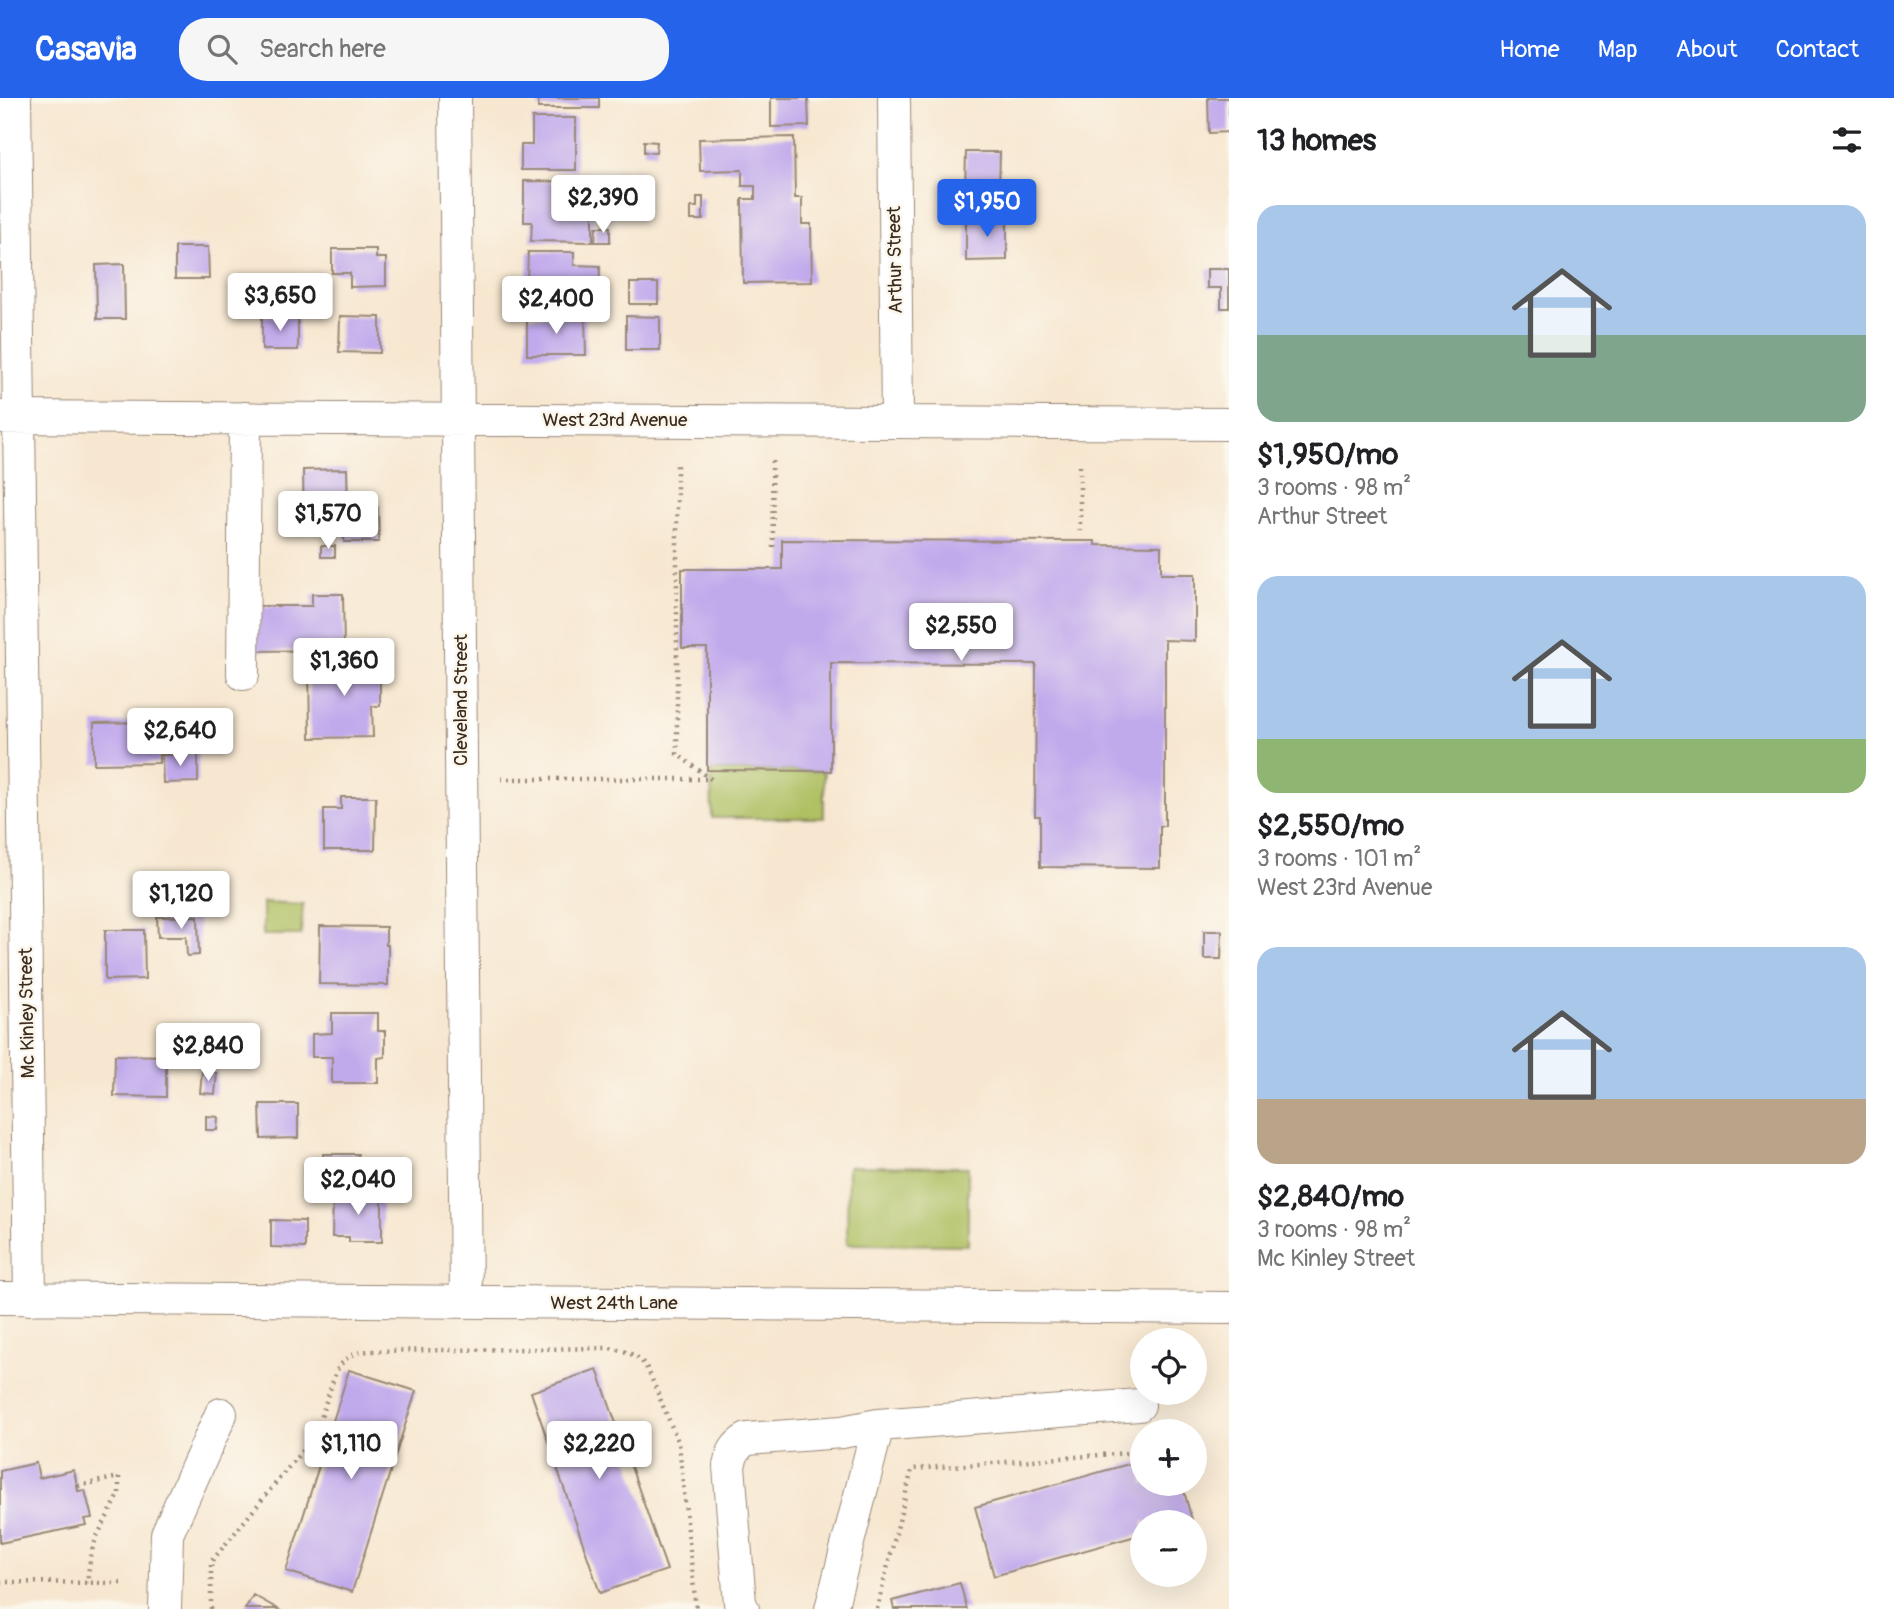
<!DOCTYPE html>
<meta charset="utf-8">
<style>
:root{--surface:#fff;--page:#f6f6f6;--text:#202124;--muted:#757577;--accent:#2563eb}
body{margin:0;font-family:Pangolin,sans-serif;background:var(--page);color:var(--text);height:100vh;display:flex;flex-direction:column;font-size:26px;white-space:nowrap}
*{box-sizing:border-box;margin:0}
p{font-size:23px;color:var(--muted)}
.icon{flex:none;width:38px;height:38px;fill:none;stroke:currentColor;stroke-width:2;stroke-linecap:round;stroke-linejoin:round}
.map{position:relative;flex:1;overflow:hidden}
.details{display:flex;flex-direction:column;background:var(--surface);width:665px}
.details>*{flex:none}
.tools{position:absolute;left:1130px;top:1230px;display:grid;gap:14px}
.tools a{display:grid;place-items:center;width:77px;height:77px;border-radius:50%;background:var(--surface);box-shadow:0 7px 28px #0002;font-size:35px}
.price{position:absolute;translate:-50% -60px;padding:0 16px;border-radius:7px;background:#fff;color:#222;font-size:23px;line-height:46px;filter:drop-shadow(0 2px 4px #0008)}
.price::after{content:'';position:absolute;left:50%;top:42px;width:21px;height:16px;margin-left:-10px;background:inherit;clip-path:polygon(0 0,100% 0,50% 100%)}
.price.current{background:var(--accent);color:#fff}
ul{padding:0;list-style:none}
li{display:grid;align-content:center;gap:14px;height:371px;padding:0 28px}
li span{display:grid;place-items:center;height:217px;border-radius:21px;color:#555}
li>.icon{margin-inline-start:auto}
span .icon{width:126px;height:126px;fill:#fffc;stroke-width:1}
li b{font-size:30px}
h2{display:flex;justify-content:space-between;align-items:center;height:84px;padding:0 28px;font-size:30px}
header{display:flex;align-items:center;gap:42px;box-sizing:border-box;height:98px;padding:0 35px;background:var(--accent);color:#fff}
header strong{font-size:33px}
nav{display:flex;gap:38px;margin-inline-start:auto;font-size:24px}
.search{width:490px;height:63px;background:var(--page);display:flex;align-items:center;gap:18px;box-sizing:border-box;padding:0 24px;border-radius:28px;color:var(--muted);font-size:26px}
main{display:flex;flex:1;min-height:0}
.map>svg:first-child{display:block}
.green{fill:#afc064;stroke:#757541;stroke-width:2}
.building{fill:#c1aaec}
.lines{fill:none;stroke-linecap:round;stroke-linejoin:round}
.minor-casing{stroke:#987;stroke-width:34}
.path{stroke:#987;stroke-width:4.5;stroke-dasharray:2 5;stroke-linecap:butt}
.minor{stroke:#fff;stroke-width:32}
.labels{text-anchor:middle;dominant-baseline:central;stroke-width:5;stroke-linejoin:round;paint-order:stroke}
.street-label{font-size:19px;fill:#3b2a1e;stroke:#fbf7ec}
</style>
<header>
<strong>Casavia</strong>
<div class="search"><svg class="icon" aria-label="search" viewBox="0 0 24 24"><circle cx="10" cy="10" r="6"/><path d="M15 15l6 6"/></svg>Search here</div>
<nav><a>Home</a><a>Map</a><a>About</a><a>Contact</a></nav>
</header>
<main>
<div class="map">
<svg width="1229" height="1511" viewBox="0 0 1229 1511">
<rect width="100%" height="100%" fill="#fbf7ec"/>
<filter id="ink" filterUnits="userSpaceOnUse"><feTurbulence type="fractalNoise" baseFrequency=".0143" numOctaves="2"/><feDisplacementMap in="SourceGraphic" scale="14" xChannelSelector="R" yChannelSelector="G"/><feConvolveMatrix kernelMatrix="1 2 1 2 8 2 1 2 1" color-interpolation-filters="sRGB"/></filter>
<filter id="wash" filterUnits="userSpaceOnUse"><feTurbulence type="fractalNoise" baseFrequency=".00686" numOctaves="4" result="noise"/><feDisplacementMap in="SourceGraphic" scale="28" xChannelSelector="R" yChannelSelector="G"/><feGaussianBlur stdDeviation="1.57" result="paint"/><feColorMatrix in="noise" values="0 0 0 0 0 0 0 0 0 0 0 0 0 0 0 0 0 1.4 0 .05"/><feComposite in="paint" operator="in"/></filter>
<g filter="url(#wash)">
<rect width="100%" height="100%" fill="#f7e7d0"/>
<path class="green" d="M711 672 824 673V720H712Z
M263 804 303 806 301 837H263Z
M848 1068 968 1069V1147L847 1146Z"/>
<g id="blocks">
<path class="building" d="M538 0H599V10H538Z
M771 0H808L809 28 771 29Z
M1208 0H1229V34L1209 35Z
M532 20H576V72H521V47H532Z
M794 39 795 100H802V126H811L812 184 743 185 742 101H755V88H742V72L700 73 699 41Z
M644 43 657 44 656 55 644 54Z
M966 54H1000L999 93 965 92Z
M524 83 593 84V144L531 143 532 124H524Z
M697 99H703V122H691V109H697Z
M1007 119V162L966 163V120Z
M596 129H610V144H595Z
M175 149H208L209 181H175Z
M332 151H376V160H386V188L350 189V175H332Z
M528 154H574V167L600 168 599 208H563V205L540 204V183H527Z
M124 166 125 221H97L96 167Z
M1207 171H1229V210H1221V190H1207Z
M290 185H319L320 207H290Z
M630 185H658V206H630Z
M262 218H298V252H262Z
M340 218 380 219V255L339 254Z
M585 218 586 257H527V219Z
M626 218 660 219V252H626Z
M347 371 348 410 378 409 379 444H344V433H304L303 372Z
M782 442 1095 443V447L1161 448V476H1195V543L1164 542 1165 544V728H1160V770L1040 769V718H1035L1036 566 831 565V673L707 672V550H682V471H782Z
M321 448H335V459H321Z
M312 496H343L344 552 253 553V508H312Z
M380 559V608H372L373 639 310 640 309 571 328 570V567H343V560Z
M158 624 159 665 94 666V625Z
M198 656V684L163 685 162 657Z
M341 699H376L375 752H324V711H341Z
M198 818 199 857 187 858 186 839H158L157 819Z
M320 828 386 829V847H388V887L319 886Z
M105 832H144L145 881 105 882Z
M1204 833H1222L1221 861H1204Z
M332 915H378V933H385V959L378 960V985H332V959H312V936L332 935Z
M115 957 166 958V999L114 998Z
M202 973 217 975 215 996 200 995Z
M260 1006H298V1040L261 1041Z
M206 1018 218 1019 217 1032H206Z
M323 1056H358L357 1089 323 1088Z
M349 1095H382V1144H349V1139H332L333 1098 349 1099Z
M271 1122 305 1123V1150L271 1149Z
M597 1271 667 1472 600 1495 531 1294Z
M349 1272 416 1293 352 1494 286 1473Z
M1143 1362V1386H1182L1192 1422 1184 1424H1143V1436L994 1478 975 1409Z
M36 1365 39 1380 74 1372 78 1393 85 1392 92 1420 84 1421 86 1427 0 1445V1373Z
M960 1485 967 1511H894L892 1503Z
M253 1497 278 1511H245Z"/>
</g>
</g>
<g filter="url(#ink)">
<use href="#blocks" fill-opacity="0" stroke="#987" stroke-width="2"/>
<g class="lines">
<g class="minor-casing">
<path id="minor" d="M15 0 30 1201
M455 0 466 1204
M894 0 897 324
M0 319 1229 326
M243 576 245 320
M0 1200 1229 1210
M165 1511 167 1436 221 1316
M743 1511 740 1505 729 1368C732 1355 735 1348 747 1341L842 1334 878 1327
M831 1511 878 1327 1139 1307"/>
</g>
<path class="path" d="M772 363 773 451
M1080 433V365
M501 681H711L677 656V363
M78 1388 119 1379V1397L97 1438 91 1455 87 1485
M0 1484 123 1485
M211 1511V1464L315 1337 336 1274C344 1259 354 1254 370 1253L610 1250C627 1254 639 1256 648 1272L679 1346 696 1511
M877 1511 912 1371 1128 1355"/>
<use href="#minor" class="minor"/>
</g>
</g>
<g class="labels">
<g class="street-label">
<text transform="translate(895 162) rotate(-91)">Arthur Street</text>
<text x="615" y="322">West 23rd Avenue</text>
<text transform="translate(461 602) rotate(-90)">Cleveland Street</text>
<text transform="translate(27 915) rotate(-91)">Mc Kinley Street</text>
<text x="614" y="1205">West 24th Lane</text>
</g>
</g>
</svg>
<div class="tools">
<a><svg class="icon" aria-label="locate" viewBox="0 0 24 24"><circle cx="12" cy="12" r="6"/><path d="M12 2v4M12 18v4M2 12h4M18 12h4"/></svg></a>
<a>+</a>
<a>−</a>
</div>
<b class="price" style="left:603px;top:137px">$2,390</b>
<b class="price current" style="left:987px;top:141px">$1,950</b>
<b class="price" style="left:280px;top:235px">$3,650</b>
<b class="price" style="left:556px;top:238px">$2,400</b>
<b class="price" style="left:328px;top:453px">$1,570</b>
<b class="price" style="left:961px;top:565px">$2,550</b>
<b class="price" style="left:344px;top:600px">$1,360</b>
<b class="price" style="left:180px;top:670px">$2,640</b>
<b class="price" style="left:181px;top:833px">$1,120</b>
<b class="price" style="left:208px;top:985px">$2,840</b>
<b class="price" style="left:358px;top:1119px">$2,040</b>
<b class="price" style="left:351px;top:1383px">$1,110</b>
<b class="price" style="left:599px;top:1383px">$2,220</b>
</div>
<section class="details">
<h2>13 homes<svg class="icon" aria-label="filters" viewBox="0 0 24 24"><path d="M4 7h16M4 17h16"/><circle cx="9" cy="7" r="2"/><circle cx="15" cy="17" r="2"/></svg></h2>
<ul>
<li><span style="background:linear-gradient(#a9c7e8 60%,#7fa58c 0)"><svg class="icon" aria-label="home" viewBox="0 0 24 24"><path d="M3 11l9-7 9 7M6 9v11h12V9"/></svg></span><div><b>$1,950/mo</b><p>3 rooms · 98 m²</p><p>Arthur Street</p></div></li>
<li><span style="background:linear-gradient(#a9c7e8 75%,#8fb573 0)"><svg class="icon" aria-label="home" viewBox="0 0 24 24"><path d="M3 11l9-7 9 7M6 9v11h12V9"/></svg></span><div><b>$2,550/mo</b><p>3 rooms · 101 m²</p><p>West 23rd Avenue</p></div></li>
<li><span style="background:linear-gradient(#a9c7e8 70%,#b9a48a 0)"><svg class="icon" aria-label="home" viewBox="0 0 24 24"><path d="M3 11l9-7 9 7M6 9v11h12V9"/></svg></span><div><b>$2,840/mo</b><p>3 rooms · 98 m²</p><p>Mc Kinley Street</p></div></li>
</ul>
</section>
</main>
